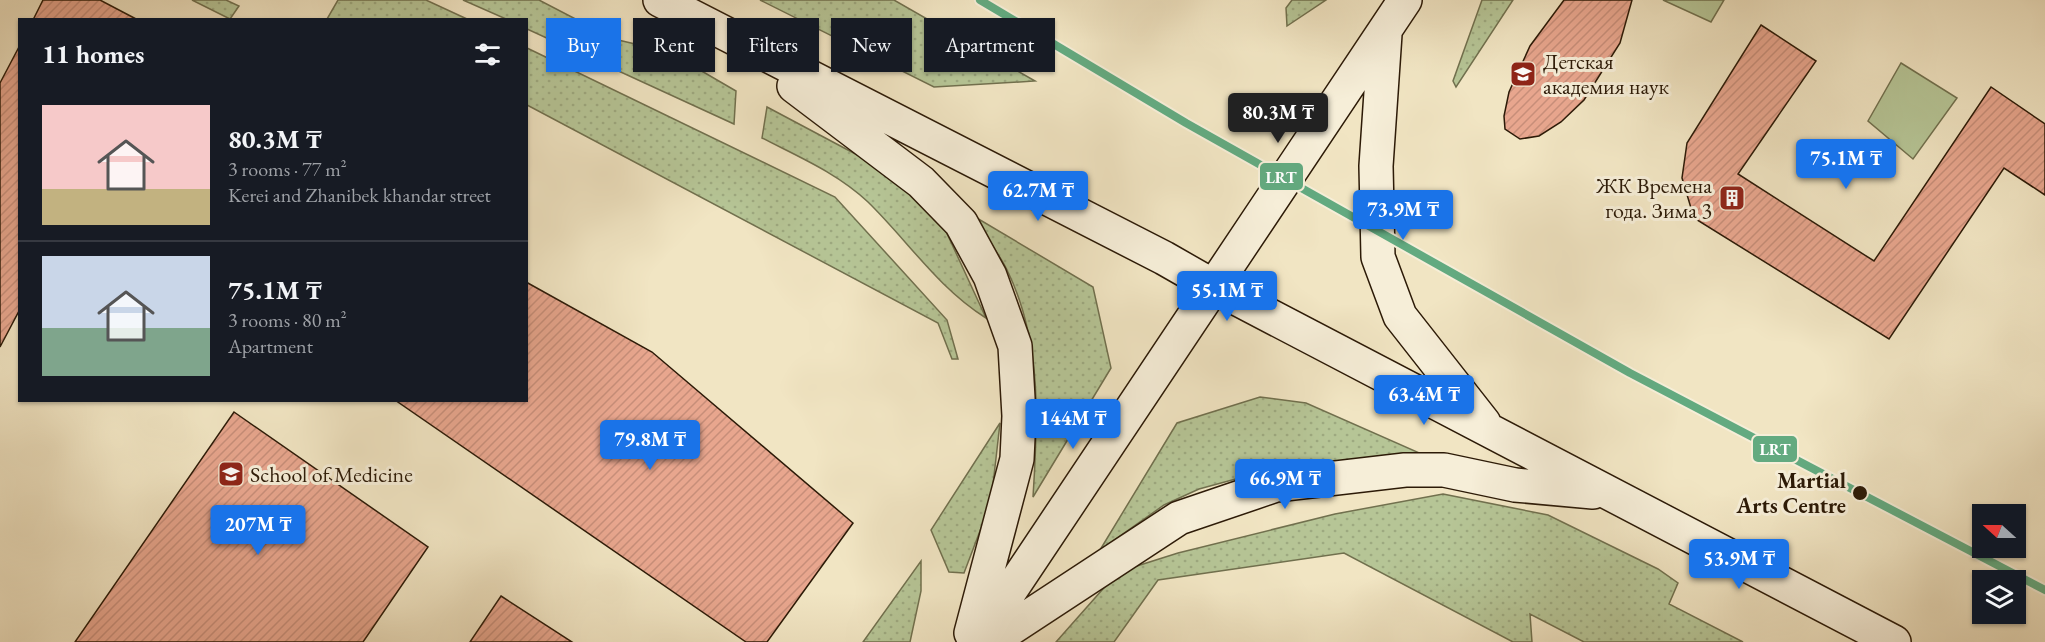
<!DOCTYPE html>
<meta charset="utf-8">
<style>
:root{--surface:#171b24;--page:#20242c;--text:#f1f3f6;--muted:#9ea1a6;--line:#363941;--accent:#1a73e8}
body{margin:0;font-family:"EB Garamond",serif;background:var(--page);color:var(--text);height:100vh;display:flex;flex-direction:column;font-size:22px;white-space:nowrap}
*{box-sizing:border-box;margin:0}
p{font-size:20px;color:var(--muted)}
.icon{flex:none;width:33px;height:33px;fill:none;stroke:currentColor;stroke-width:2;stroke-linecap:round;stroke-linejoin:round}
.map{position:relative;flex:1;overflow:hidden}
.details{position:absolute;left:18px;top:18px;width:510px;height:384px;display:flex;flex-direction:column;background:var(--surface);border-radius:0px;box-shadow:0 2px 4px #0004}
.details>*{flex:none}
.guide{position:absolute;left:546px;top:18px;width:570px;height:54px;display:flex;gap:12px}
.needle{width:39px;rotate:291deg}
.buttons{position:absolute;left:1972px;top:504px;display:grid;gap:12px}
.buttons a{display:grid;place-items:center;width:54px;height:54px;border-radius:0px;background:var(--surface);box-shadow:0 2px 4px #0004;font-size:30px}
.price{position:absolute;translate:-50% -51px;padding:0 14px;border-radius:6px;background:var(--accent);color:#fff;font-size:20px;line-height:39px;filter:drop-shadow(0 2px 3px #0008)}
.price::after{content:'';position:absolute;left:50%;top:36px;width:18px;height:14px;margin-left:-9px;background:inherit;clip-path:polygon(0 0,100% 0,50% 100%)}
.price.selected{background:#222;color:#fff}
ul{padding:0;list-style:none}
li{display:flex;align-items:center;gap:18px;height:150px;padding:0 24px}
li+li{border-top:2px solid var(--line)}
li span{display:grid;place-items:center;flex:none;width:168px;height:120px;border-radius:0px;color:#555}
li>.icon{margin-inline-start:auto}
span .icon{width:72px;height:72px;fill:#fffc;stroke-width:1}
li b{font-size:26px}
h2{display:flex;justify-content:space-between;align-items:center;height:72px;padding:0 24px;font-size:26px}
.chip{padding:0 21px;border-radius:0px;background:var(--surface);box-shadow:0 2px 4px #0004;font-size:21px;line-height:54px}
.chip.selected{background:var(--accent);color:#fff}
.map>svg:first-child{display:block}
.grass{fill:url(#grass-dots);stroke:#71704e;stroke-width:1.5}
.green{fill:#b6c596;stroke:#71704e;stroke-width:1.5}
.building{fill:url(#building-hatch);stroke:#2c1a07;stroke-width:1.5}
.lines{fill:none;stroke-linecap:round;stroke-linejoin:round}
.secondary-casing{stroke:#2c1a07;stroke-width:36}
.secondary{stroke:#f6eed8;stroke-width:33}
.rail-1-casing{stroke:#f6eed8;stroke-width:12}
.rail-1{stroke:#63aa80;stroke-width:8}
.stop-dot{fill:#2c1a07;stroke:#f6eed8;stroke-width:2}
.labels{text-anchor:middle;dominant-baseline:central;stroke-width:6;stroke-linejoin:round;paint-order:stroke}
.poi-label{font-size:22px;fill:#2c1a07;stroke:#f6eed8;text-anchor:start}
.stop-label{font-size:22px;font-weight:bold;fill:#2c1a07;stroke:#f6eed8;text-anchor:end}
.line-badge{stroke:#f6eed8;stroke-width:2}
.badge-label{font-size:16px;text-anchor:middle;font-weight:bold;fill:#fff}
</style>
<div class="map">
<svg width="2045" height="642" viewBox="0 0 2045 642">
<defs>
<pattern id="grass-dots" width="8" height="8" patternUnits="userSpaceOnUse" patternTransform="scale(1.5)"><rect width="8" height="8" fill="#b6c596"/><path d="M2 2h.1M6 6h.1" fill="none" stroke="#9da980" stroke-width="1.8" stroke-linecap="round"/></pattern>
<pattern id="building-hatch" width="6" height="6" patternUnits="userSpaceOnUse" patternTransform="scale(1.5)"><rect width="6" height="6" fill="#e8a68e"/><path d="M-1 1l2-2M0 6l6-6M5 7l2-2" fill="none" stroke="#c78e79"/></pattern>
</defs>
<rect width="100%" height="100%" fill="#f1e5c3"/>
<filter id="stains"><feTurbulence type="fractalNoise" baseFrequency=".00333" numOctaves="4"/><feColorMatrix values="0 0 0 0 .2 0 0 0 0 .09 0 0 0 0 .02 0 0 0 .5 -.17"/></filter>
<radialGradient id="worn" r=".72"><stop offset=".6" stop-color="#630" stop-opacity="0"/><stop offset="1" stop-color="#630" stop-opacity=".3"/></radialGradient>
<path class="grass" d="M192 0H226L239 6 230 19Z
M338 0H426L467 19H327Z
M463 0H539L614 39 669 52 736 91 734 124 527 29 526 20 506 19Z
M760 0H894L1035 81 934 87Z
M1292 0H1326L1287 26 1286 8Z
M1482 0H1513L1456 87 1453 81Z
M527 48 835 197 947 320 958 359H952L938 323 527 105Z
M767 107 863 158 938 214 986 318C938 288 908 241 868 202 837 173 799 157 762 138Z
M970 214 1093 287 1111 368 1033 497C1038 421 1042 343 1008 272 999 252 982 233 970 214Z
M1260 397 1306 403 1424 455 1243 477 1199 489 1164 505 1100 550 1177 423Z
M1000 423 991 502 964 573 949 572 931 530Z
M1443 494 1548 515 1658 569 1678 583 1669 604 1743 642H1584L1530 614 1532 642H1513L1344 553 1158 580 1114 642H1056L1118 572 1178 553 1335 514Z
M921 561V591L910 642H863Z"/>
<path class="green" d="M1663 0H1724L1711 22Z
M1901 63 1957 98 1913 159 1868 121Z"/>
<path class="building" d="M43 0H100L138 20H33Z
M1564 0H1632L1620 43 1584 100 1561 122 1539 136 1520 139 1505 129 1504 116 1509 92 1530 46Z
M1761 25 1816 61 1738 174 1874 261 1991 87 2045 124V195L2004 168 1889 339 1694 218 1682 178 1687 143Z
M20 45V309L0 347V83Z
M526 282 652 352 853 523 767 642H746L395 400H526Z
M234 412 428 547 363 642H75Z
M501 596 572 642H470Z"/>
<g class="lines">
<g class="secondary-casing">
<path id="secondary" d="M660 0 1164 258 1213 286 1894 642
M1385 34 1376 166 1378 257 1400 316 1484 423
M794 86 921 182 961 223 990 276 1015 346 1019 416 1017 459 971 633
M976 642 1405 0
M990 642 1179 518 1276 485 1405 470H1444L1515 485 1593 492"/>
</g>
<use href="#secondary" class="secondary"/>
<g class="rail-1-casing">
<path id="rail-1" d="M980 0 1186 123 1630 373 2045 590"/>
</g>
<use href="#rail-1" class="rail-1"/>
</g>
<defs>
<g id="school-square" transform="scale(1.35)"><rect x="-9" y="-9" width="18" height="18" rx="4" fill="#8f2418" stroke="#f6eed8"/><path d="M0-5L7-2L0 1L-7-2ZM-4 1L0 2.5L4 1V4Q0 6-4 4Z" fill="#fff"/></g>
<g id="building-square" transform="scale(1.35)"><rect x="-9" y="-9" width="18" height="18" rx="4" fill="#8f2418" stroke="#f6eed8"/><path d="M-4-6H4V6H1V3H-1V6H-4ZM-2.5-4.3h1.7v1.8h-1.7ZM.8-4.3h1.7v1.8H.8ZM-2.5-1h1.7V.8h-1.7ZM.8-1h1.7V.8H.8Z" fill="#fff"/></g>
</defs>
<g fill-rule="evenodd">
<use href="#school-square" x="1523" y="74"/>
<use href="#building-square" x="1732" y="198"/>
<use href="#school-square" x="231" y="474"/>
</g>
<circle class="stop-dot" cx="1860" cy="493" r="8"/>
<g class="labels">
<g class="poi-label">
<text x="1543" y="61">Детская<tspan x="1543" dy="25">академия наук</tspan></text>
<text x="1712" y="185" text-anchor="end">ЖК Времена<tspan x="1712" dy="25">года. Зима 3</tspan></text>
<text x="250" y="474">School of Medicine</text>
</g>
<g class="stop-label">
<text x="1846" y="480">Martial<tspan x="1846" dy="25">Arts Centre</tspan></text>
</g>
</g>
<g class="line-badge">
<rect x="1259" y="162" width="45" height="29" rx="6" fill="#63aa80"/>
<rect x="1752" y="435" width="46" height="28" rx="6" fill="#63aa80"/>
</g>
<g class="badge-label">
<text x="1281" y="183">LRT</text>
<text x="1775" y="455">LRT</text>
</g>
<rect width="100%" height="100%" filter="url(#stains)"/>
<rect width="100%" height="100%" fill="url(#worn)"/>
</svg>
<div class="buttons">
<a><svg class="needle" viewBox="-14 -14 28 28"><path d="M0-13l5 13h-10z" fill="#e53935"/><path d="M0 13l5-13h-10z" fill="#9ea1a6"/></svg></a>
<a><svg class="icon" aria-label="layers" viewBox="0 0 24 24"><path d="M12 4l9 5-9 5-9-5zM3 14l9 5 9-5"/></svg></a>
</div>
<b class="price selected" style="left:1278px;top:144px">80.3M ₸</b>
<b class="price" style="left:1846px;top:190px">75.1M ₸</b>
<b class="price" style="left:1038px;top:222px">62.7M ₸</b>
<b class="price" style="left:1403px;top:241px">73.9M ₸</b>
<b class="price" style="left:1227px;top:322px">55.1M ₸</b>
<b class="price" style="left:1424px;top:426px">63.4M ₸</b>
<b class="price" style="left:1073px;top:450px">144M ₸</b>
<b class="price" style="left:650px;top:471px">79.8M ₸</b>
<b class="price" style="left:1285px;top:510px">66.9M ₸</b>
<b class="price" style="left:258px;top:556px">207M ₸</b>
<b class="price" style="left:1739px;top:590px">53.9M ₸</b>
<div class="guide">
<a class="chip selected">Buy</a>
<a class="chip">Rent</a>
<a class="chip">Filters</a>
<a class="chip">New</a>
<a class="chip">Apartment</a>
</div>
<section class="details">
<h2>11 homes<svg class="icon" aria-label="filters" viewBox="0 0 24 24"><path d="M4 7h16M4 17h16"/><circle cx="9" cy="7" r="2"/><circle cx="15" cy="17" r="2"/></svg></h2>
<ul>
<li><span style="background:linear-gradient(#f6c9c9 70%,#c2b280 0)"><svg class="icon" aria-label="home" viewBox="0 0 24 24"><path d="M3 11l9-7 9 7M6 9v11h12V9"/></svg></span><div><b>80.3M ₸</b><p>3 rooms · 77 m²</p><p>Kerei and Zhanibek khandar street</p></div></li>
<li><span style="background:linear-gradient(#c9d6e8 60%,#7fa58c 0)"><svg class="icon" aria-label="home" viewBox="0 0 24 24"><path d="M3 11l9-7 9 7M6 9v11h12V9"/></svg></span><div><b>75.1M ₸</b><p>3 rooms · 80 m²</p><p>Apartment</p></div></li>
</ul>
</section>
</div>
